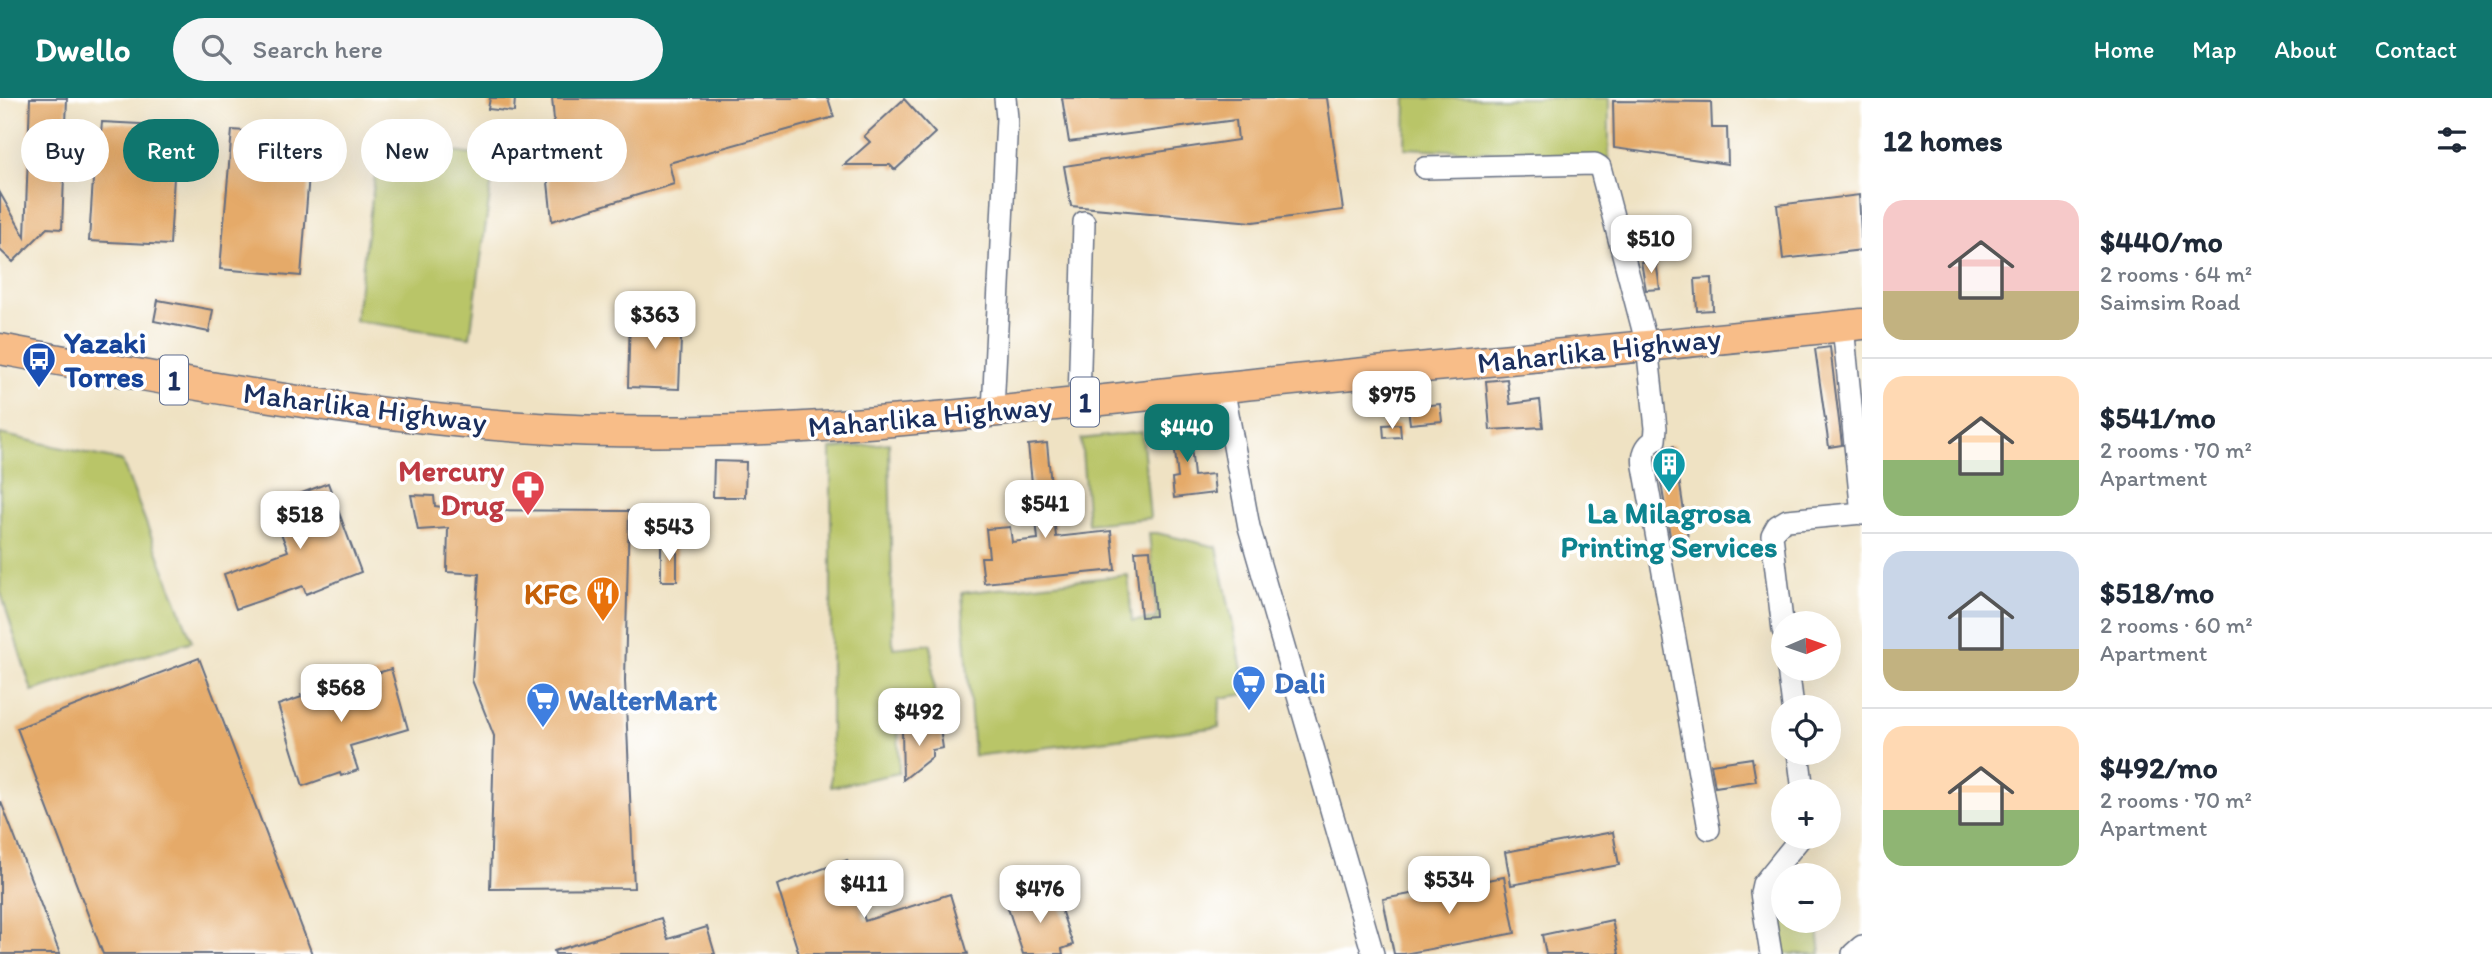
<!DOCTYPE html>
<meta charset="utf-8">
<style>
:root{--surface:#fff;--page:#f6f6f7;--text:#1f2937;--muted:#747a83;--line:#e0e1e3;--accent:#0f766e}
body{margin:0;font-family:Itim,sans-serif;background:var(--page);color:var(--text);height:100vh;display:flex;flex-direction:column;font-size:26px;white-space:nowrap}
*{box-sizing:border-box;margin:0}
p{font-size:23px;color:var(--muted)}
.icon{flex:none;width:38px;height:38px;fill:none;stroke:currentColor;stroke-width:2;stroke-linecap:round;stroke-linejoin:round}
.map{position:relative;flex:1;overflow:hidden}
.panel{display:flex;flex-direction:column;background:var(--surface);width:630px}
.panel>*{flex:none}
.hud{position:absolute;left:21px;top:21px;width:665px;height:63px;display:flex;gap:14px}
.needle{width:46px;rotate:88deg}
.fabs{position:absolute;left:1771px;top:513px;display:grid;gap:14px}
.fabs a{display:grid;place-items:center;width:70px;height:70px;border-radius:50%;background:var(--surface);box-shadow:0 7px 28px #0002;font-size:35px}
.price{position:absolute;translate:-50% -60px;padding:0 16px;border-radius:14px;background:#fff;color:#222;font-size:23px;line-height:46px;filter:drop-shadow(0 2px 4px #0008)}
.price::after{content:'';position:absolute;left:50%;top:42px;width:21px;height:16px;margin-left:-10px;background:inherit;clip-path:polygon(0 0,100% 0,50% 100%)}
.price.selected{background:var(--accent);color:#fff}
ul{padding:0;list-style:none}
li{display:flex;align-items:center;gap:21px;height:175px;padding:0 21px}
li+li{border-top:2px solid var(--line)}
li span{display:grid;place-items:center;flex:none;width:196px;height:140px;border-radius:21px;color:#555}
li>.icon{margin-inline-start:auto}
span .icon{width:84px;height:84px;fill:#fffc;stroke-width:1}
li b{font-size:30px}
h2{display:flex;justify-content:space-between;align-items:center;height:84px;padding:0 21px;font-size:30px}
.pill{padding:0 24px;border-radius:32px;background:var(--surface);box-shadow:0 7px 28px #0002;font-size:24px;line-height:63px}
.pill.selected{background:var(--accent);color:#fff}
header{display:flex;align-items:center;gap:42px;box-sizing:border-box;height:98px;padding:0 35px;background:var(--accent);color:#fff}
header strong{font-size:33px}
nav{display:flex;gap:38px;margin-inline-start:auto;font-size:24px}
.search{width:490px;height:63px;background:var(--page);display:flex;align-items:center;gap:18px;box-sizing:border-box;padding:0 24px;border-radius:38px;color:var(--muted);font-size:26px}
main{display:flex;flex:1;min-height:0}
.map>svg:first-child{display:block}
.green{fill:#b9c567;stroke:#6a7a62;stroke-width:2}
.building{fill:#e5aa69}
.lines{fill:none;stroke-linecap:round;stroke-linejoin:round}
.minor-casing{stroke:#656e81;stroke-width:24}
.highway-casing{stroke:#656e81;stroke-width:33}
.minor{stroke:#fff;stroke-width:21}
.highway{stroke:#f8bd88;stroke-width:30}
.labels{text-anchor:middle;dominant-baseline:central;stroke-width:7;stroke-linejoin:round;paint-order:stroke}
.shield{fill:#fff;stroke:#5f6d8e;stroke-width:2}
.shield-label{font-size:28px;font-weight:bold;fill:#1b2f5e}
.transit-label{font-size:30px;font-weight:bold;fill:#164399;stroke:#fff;text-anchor:start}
.street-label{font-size:30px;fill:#1b2f5e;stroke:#fff}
.health-label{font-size:30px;font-weight:bold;fill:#be3a42;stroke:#fff;text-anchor:end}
.culture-label{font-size:30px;font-weight:bold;fill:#0d838f;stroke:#fff}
.food-label{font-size:30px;font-weight:bold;fill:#c56008;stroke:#fff;text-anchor:end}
.shop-label{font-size:30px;font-weight:bold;fill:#366cbe;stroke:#fff;text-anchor:start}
</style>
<header>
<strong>Dwello</strong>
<div class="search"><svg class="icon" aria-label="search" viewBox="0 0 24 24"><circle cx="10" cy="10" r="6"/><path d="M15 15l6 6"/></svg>Search here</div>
<nav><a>Home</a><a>Map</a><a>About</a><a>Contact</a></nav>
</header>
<main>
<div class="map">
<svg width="1862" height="856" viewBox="0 0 1862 856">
<rect width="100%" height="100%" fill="#fff"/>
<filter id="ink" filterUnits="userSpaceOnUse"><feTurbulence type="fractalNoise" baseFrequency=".0143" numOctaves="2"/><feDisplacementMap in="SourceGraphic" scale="14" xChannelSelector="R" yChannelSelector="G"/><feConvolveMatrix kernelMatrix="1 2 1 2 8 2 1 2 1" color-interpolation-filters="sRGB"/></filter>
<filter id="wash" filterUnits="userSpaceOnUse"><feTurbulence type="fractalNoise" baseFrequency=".00686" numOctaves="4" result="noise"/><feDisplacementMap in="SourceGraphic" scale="28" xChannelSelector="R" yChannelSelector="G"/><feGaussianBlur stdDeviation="1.57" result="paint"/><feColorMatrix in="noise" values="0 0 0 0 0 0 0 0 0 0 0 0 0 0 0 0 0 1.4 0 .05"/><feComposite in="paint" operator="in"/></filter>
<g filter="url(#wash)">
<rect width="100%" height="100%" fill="#efe2c3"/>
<path class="green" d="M1406 0H1609V60L1405 50Z
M380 43 495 60 470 239 355 223Z
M1142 334 1150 420 1088 426 1081 341Z
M0 336 122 363 192 543 32 593 0 492Z
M889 345 893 550 931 546 936 624 898 625 899 675 831 689V351Z
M1149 435H1157L1217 449 1247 596 1220 600 1219 629 974 658 962 495 1128 477 1132 523 1157 521Z
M1783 802V822L1817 823 1821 856H1783L1776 803Z"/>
<g id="blocks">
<path class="building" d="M30 0H67L62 131 47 130 13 164 0 152V95L25 139Z
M490 0H515L514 14 488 11Z
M552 0H828L834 19 669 65 674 86 552 123 544 45 554 22Z
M1062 0H1327L1343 112 1253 124 1071 108 1064 68 1238 42 1236 22 1069 44Z
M904 1 935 35 895 72 890 67H844L870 44 864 38Z
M1613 3 1711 4 1712 30H1727L1728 66 1614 50Z
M102 24 177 28 170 147 89 143 96 35H101Z
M232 32 312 38 301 178 220 171Z
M1859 97 1862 152 1783 161 1777 107Z
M1656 163 1660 191 1646 192 1641 164Z
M1712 180 1713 212 1697 213 1695 181Z
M158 202 213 212 209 234 154 223Z
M630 215 682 217 679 291 628 289Z
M1830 249 1842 347 1829 349 1815 251Z
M1507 281 1510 306 1540 302 1543 329 1490 332 1486 283Z
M1440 306 1442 323 1410 326 1408 309Z
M1188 317 1194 378 1213 376 1215 395 1174 400 1172 381 1178 380 1171 319Z
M1400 326 1401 339 1384 340 1383 327Z
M1047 345 1056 439 1111 433 1115 472 984 485 981 459H989L986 431 1010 429 1012 444 1038 441 1028 347Z
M1674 348 1688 440 1671 444 1657 361 1666 349Z
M714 363 746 364 745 399H713Z
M328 385 361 474 306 496 303 488 236 511 224 476 288 453 270 407Z
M411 397 434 398 435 408 466 412 629 413 625 583 634 790 490 791 494 638 472 582 479 476 447 474 448 430 418 432Z
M661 446H677V483H661Z
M1150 452 1155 518 1141 519 1135 453Z
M199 560 312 856H103L17 630Z
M391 571 408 631 350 648 358 672 341 678 340 675 303 688 278 607 302 599 301 597Z
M940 630 943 650 932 652V659L903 682 902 631Z
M1752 660 1756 683 1715 689 1711 666Z
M0 704H1L60 856H0Z
M1613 734 1619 767 1511 787 1505 754Z
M847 762 865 823 950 796 968 856H799L777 787Z
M1504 779 1515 835 1404 856H1394L1383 801Z
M1054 791 1073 847 1062 851 1063 856H1023L1007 807Z
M661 820 668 841 707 829 715 856H555L554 853Z
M1612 822 1619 856H1546L1542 837Z"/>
</g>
</g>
<g filter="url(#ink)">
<use href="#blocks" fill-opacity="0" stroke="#656e81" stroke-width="2"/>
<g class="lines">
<g class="minor-casing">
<path id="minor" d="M1425 70 1595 66 1600 69 1647 247 1656 330 1655 342C1645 348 1642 356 1644 368L1709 731
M1843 228 1862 416
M1223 289 1249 429 1373 856
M1079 304 1084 124
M993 313 1007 20 1005 0
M1783 532 1772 437 1777 428 1787 422 1862 415
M1788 570 1793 609
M1798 654 1803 693
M1771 856 1761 795 1763 786 1802 738
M1853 856 1862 848"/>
</g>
<g class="highway-casing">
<path id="highway" d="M0 251C172 283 346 316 521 329 756 346 992 313 1225 289 1437 267 1650 249 1862 226"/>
</g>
<use href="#minor" class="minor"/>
<use href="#highway" class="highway"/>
</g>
</g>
<defs>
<g id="bus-pin" transform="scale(1.75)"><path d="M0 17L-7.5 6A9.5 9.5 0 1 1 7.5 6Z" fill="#1a4fb4" stroke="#fff"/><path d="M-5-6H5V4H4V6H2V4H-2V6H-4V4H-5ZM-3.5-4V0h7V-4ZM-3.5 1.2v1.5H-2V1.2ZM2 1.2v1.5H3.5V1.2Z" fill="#fff"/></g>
<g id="building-pin" transform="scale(1.75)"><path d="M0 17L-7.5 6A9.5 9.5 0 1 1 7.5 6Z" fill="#0f9aa8" stroke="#fff"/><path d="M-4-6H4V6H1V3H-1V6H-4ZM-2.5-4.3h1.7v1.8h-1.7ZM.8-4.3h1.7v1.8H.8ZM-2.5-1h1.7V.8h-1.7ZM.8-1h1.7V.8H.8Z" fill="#fff"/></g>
<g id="pharmacy-pin" transform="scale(1.75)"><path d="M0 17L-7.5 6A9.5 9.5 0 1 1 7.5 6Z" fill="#e0444e" stroke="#fff"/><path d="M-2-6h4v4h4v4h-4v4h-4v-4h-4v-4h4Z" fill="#fff"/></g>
<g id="restaurant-pin" transform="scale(1.75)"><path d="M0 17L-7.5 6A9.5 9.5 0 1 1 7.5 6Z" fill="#e8710a" stroke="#fff"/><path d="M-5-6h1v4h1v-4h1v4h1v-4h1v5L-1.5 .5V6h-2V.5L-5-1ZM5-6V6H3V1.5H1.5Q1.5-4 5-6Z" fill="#fff"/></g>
<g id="supermarket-pin" transform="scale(1.75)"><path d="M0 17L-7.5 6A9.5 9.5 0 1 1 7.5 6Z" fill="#3f7fe0" stroke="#fff"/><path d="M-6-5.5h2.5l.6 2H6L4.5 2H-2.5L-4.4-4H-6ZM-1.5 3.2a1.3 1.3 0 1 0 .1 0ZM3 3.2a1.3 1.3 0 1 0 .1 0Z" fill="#fff"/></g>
</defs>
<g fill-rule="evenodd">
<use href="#bus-pin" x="39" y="261"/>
<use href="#building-pin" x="1669" y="366"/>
<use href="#pharmacy-pin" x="528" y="389"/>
<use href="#restaurant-pin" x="603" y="495"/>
<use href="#supermarket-pin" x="1249" y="584"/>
<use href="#supermarket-pin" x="543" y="601"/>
</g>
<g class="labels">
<g class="shield">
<rect x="160" y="257.5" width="28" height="49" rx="5"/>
<rect x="1071" y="279.5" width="28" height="49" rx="5"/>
</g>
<g class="shield-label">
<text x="174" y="282">1</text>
<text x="1085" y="304">1</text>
</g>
<g class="transit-label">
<text x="64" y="244">Yazaki<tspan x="64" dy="34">Torres</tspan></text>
</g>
<g class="street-label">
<text transform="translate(1599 252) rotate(-6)">Maharlika Highway</text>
<text transform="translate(365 309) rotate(7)">Maharlika Highway</text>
<text transform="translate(930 318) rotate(-5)">Maharlika Highway</text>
</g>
<g class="health-label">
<text x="504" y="372">Mercury<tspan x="504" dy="34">Drug</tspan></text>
</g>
<g class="culture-label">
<text x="1669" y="414">La Milagrosa<tspan x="1669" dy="34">Printing Services</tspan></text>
</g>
<g class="food-label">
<text x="578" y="495">KFC</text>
</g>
<g class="shop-label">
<text x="1274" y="584">Dali</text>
<text x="568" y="601">WalterMart</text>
</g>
</g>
</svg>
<div class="fabs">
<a><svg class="needle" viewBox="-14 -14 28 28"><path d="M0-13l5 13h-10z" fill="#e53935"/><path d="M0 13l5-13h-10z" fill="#747a83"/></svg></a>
<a><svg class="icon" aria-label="locate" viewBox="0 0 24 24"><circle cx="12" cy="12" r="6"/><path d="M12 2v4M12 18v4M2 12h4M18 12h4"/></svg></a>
<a>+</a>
<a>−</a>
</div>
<b class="price" style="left:1651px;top:177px">$510</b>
<b class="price" style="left:655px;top:253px">$363</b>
<b class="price" style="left:1392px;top:333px">$975</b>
<b class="price selected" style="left:1187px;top:366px">$440</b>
<b class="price" style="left:1045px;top:442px">$541</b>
<b class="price" style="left:300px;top:453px">$518</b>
<b class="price" style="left:669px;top:465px">$543</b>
<b class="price" style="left:341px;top:626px">$568</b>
<b class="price" style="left:919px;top:650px">$492</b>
<b class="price" style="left:1449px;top:818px">$534</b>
<b class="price" style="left:864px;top:822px">$411</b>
<b class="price" style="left:1040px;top:827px">$476</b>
<div class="hud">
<a class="pill">Buy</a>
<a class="pill selected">Rent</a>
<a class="pill">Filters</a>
<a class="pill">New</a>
<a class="pill">Apartment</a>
</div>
</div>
<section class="panel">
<h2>12 homes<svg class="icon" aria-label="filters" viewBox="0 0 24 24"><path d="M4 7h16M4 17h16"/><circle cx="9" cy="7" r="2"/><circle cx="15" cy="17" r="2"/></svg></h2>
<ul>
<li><span style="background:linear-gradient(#f6c9c9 65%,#c2b280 0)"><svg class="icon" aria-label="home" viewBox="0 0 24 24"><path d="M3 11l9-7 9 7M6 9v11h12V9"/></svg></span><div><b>$440/mo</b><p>2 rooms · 64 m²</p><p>Saimsim Road</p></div></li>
<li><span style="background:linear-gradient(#ffd9b3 60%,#8fb573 0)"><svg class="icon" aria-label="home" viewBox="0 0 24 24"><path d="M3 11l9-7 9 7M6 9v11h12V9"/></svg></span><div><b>$541/mo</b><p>2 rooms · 70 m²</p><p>Apartment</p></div></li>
<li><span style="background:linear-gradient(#c9d6e8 70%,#c2b280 0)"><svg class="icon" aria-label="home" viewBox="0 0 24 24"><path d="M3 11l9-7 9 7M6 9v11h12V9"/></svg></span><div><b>$518/mo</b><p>2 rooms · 60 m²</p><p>Apartment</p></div></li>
<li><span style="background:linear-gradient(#ffd9b3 60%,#8fb573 0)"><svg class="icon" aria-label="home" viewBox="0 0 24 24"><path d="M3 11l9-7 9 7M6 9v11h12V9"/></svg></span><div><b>$492/mo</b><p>2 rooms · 70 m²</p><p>Apartment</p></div></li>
</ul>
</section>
</main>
